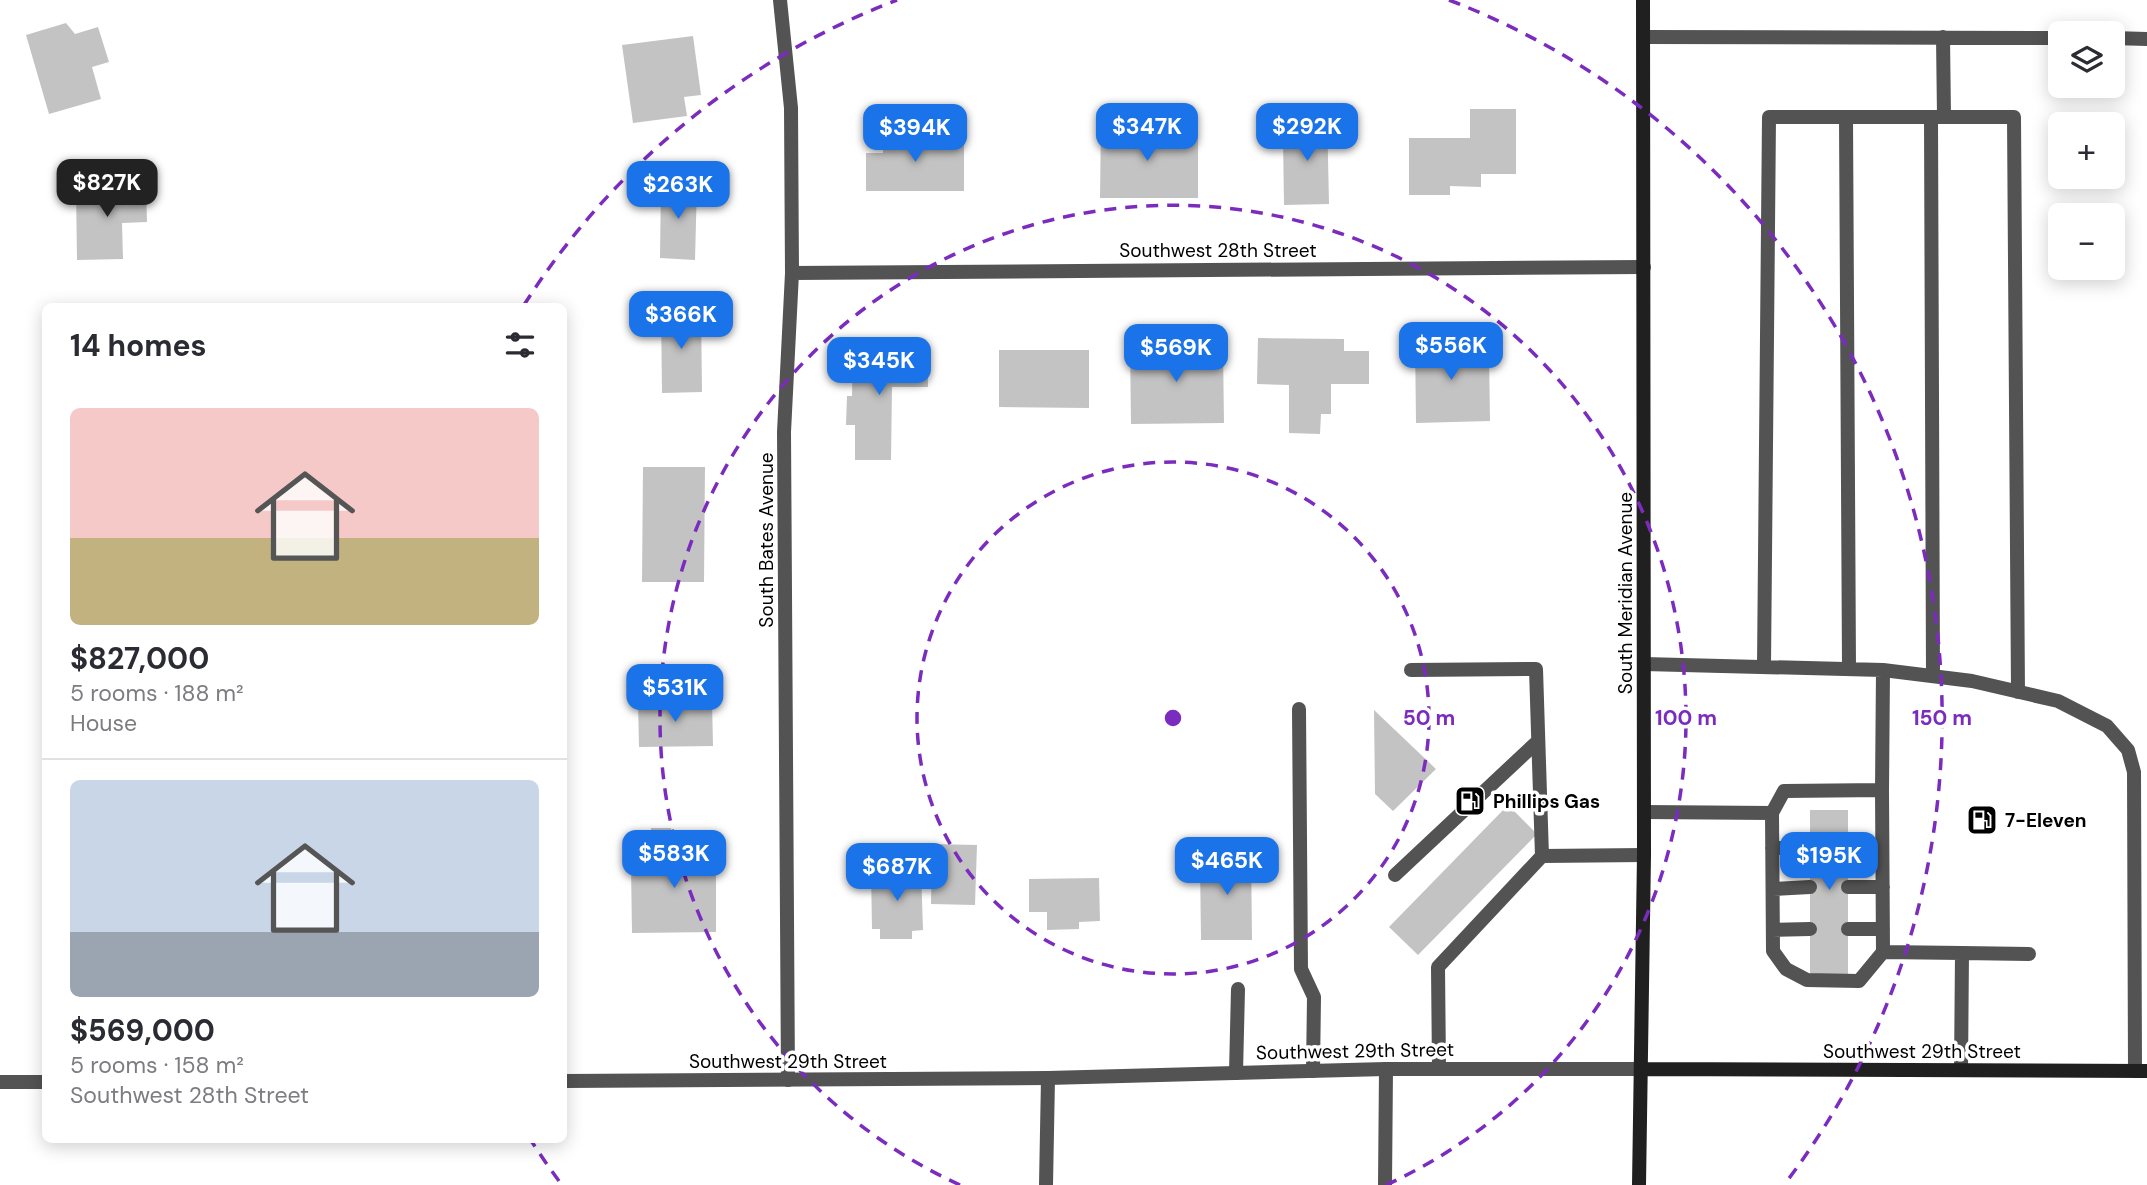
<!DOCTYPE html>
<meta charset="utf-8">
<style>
:root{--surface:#fff;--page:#f2f2f3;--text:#2b2b33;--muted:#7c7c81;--line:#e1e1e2;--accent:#1a73e8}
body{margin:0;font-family:"DM Sans",sans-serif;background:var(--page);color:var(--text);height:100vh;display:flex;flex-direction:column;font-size:26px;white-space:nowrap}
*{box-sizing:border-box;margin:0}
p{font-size:23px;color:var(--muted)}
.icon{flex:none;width:38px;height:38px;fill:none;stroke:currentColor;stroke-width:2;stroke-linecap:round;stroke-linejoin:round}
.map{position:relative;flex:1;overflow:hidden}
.drawer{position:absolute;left:42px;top:303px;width:525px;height:840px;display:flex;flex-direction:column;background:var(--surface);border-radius:10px;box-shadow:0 4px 18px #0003}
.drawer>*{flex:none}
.controls{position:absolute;left:2048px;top:21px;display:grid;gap:14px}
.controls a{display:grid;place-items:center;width:77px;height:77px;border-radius:10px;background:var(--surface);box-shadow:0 4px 18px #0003;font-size:35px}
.price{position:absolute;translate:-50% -60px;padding:0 16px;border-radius:14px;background:var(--accent);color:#fff;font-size:23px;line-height:46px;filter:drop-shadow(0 2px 4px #0008)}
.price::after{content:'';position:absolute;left:50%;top:42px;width:21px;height:16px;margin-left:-10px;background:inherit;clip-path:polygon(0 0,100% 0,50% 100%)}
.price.active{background:#222;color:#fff}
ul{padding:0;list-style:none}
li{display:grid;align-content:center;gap:14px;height:371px;padding:0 28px}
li+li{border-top:2px solid var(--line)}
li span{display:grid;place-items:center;height:217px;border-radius:10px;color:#555}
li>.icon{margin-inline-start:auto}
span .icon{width:126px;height:126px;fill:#fffc;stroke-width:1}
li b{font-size:30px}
h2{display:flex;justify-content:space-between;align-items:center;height:84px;padding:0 28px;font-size:30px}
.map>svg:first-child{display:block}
.building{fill:#c3c3c3}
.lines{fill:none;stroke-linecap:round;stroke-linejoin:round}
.service{stroke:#535353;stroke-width:14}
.minor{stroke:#535353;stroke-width:14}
.tertiary{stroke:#535353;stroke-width:14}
.secondary{stroke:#202020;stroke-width:14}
.ring{fill:none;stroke:#7b2cbf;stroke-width:3.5;stroke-dasharray:12 9}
.labels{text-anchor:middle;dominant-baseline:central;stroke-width:7;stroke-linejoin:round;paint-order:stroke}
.street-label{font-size:19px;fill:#000;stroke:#fff}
.poi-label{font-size:19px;font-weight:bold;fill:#000;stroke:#fff;text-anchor:start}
.centre{fill:#7b2cbf;stroke:#fff;stroke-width:3.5}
.ring-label{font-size:21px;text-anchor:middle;font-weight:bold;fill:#7b2cbf;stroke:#fff;stroke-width:7;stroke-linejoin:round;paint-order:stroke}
</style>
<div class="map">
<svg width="2147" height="1185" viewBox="0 0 2147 1185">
<rect width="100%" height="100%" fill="#fff"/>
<path class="building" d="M66 23 75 34 98 27 109 62 92 67 101 99 49 114 26 35Z
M693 36 701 95 684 97 687 116 633 123 622 45Z
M1470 109H1516V174H1481V187L1450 186V195H1409V138H1470Z
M1327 112 1329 204 1284 205 1283 137H1302V113Z
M1101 120H1139V133H1198V198H1100Z
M883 124H911V141H964V191H866V153H883Z
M661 183 697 184 695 260 660 258Z
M146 186 147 222 122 223 123 259 77 260 76 188Z
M701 309 702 392 662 393 661 310Z
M1465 337V352H1489L1490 421 1416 423 1415 338Z
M1258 338 1344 339V351H1369V384H1331V414H1321L1320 434 1289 433V385L1257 384Z
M1169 341V353H1181V344H1200V350H1223L1224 423 1131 424 1130 342Z
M853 344H876V356H888L890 350H907V359L928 360V387H892L891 460H855V425H846L847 396H852Z
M999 350H1089V408L999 407Z
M643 467H705L704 582H642Z
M712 700 713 746 639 747 638 701Z
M1374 710 1436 769 1393 811 1375 794Z
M1508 805 1537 834 1418 955 1389 927Z
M1810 810H1848V974H1810Z
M651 828H671V868H682V849H716V932L632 933 631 866H651Z
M932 844 977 845 975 905 931 904Z
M1218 849H1251L1252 940H1201L1200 863H1218Z
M921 869 923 930 912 931V939H880V929H872L871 870Z
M1099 878 1100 921 1079 922V929L1047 930V912H1029V879Z"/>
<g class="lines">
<path class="service" d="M1643 37 2060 38
M2112 38 2147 39
M1846 117 1849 668
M1931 117 1933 675
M1944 117H2014L2018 692
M1644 664 1883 670 1972 681 2058 701 2107 726 2128 750 2134 772 2135 1071
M1764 666 1769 117H1944L1943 37
M1411 670 1536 669 1542 856
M1299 709 1301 969 1314 997 1313 1071
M1882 790 1883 670
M1644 812 1772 813 1784 791 1882 790 1883 952 1962 953 1961 1070
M1772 813 1773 951 1786 969 1807 980 1859 981 1883 952
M1772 848H1810
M1848 848 1882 846
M1395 875 1537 742
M1848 887H1883
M1773 889 1810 887
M1848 929H1883
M1773 930 1810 929
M1962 953 2029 954
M1439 1069 1438 967 1542 856 1644 855
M1236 1073 1238 989
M1385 1185 1386 1069"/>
<path class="minor" d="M780 0 791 108 792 273 784 432 788 1080
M792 273 1644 267
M1046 1185 1048 1078"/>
<path class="tertiary" d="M564 1081 1048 1078 1386 1069H1641
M0 1082H46"/>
<path class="secondary" d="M1641 1069 2147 1071
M1639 1185 1644 855 1643 0"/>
</g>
<g class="ring">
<circle cx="1173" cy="718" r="256"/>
<path d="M960 1185A513 513 0 1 1 1386 1185"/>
<path d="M559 1181A769 769 0 0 1 532 1142M524 305A769 769 0 0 1 897 0M1449 0A769 769 0 0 1 1787 1181"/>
</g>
<defs>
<g id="fuel-square" transform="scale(1.575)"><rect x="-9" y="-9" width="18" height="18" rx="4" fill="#000" stroke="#fff"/><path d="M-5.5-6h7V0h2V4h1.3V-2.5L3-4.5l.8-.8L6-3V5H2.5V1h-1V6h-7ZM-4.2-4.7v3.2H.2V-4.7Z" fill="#fff"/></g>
</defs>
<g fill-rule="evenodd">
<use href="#fuel-square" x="1470" y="801"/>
<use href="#fuel-square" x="1982" y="820"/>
</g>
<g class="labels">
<g class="street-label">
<text x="1218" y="250">Southwest 28th Street</text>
<text transform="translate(766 540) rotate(-90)">South Bates Avenue</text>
<text transform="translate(1625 593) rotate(-90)">South Meridian Avenue</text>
<text transform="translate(1355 1051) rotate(-1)">Southwest 29th Street</text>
<text x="1922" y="1051">Southwest 29th Street</text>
<text x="788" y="1061">Southwest 29th Street</text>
</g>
<g class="poi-label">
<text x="1493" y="801">Phillips Gas</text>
<text x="2005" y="820">7-Eleven</text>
</g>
</g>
<circle cx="1173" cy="718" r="10" class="centre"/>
<g class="ring-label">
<text x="1429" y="725">50 m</text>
<text x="1686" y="725">100 m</text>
<text x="1942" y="725">150 m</text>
</g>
</svg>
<div class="controls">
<a><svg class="icon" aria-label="layers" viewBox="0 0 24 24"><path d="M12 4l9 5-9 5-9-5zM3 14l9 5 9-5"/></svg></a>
<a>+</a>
<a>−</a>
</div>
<b class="price" style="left:1147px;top:163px">$347K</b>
<b class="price" style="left:1307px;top:163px">$292K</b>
<b class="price" style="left:915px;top:164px">$394K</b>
<b class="price active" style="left:107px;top:219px">$827K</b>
<b class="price" style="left:678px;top:221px">$263K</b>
<b class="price" style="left:681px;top:351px">$366K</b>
<b class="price" style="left:1451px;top:382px">$556K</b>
<b class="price" style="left:1176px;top:384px">$569K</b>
<b class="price" style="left:879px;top:397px">$345K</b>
<b class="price" style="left:675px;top:724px">$531K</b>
<b class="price" style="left:674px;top:890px">$583K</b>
<b class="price" style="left:1829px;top:892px">$195K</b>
<b class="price" style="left:1227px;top:897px">$465K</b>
<b class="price" style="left:897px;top:903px">$687K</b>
<section class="drawer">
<h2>14 homes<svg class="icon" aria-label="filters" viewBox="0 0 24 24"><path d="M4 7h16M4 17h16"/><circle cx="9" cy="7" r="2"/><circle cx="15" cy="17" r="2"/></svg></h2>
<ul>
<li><span style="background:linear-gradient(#f6c9c9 60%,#c2b280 0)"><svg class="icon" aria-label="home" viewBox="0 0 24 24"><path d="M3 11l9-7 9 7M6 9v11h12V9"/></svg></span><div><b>$827,000</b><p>5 rooms · 188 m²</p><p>House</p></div></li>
<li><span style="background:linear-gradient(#c9d6e8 70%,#9aa5b1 0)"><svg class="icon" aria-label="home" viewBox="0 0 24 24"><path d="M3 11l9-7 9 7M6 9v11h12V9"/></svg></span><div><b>$569,000</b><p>5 rooms · 158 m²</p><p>Southwest 28th Street</p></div></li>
</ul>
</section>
</div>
